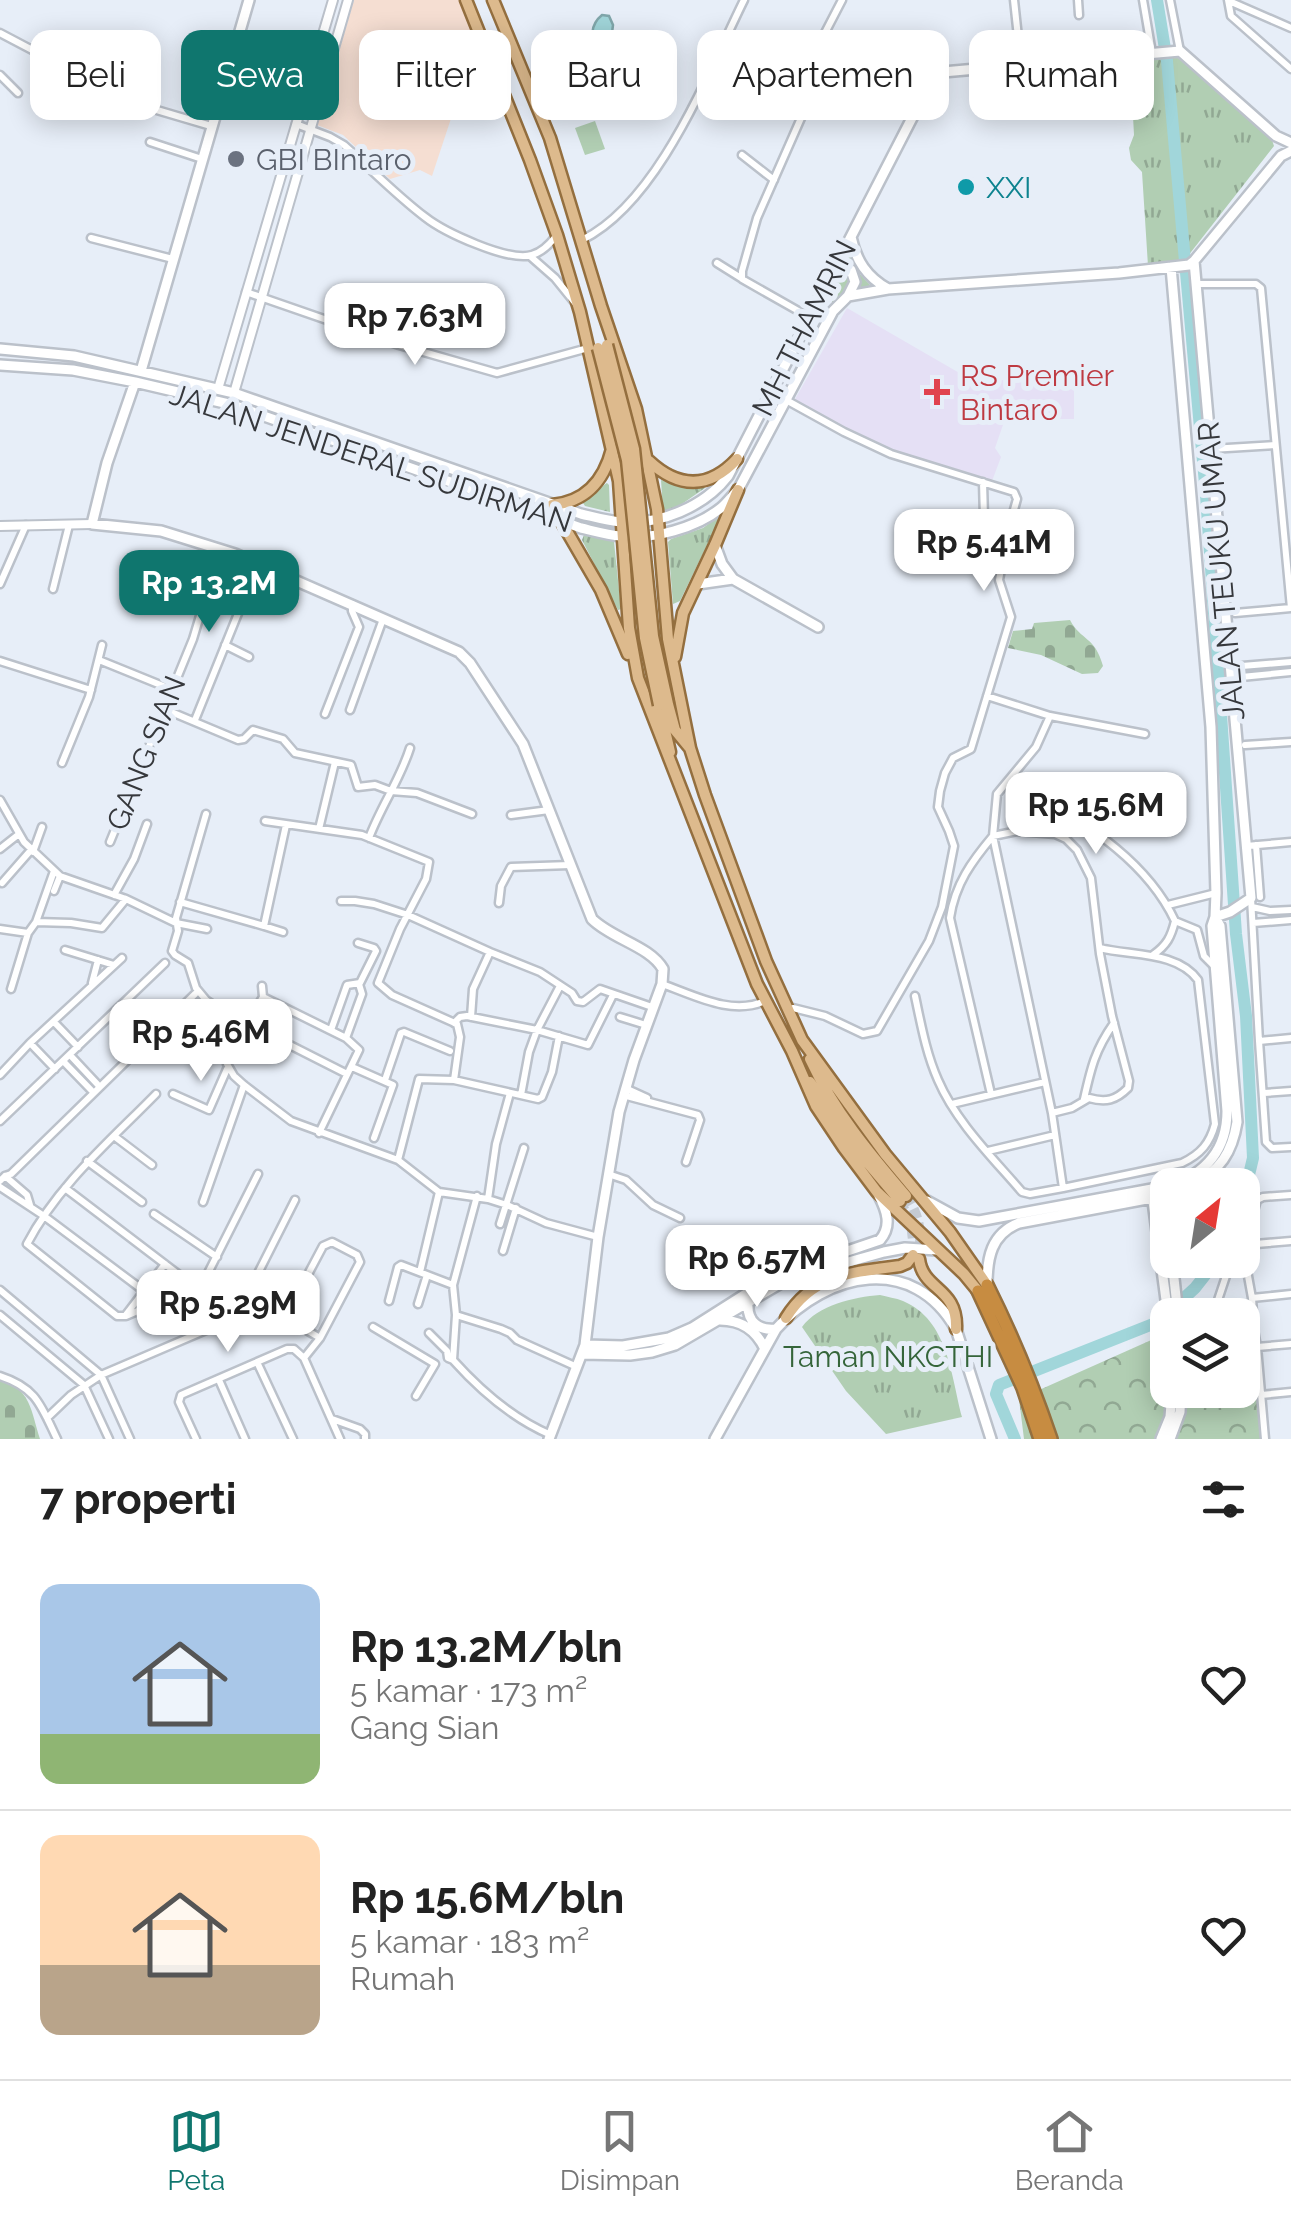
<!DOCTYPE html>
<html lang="id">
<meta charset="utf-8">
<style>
:root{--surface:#fff;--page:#f2f2f2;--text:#222;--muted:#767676;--line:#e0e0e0;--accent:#0f766e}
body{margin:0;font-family:Raleway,sans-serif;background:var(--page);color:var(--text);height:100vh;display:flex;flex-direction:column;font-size:38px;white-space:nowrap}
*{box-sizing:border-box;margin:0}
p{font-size:32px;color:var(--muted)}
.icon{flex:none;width:55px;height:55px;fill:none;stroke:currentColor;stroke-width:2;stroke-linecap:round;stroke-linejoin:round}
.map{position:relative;height:1439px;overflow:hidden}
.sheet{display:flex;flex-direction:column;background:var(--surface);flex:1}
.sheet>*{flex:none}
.hud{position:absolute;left:30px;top:30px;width:1232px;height:90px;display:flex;gap:20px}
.needle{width:65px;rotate:30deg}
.tools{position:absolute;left:1150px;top:1168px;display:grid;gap:20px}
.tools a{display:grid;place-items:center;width:110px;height:110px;border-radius:20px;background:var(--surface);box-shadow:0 5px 25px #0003;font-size:50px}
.price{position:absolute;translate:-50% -85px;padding:0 22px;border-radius:20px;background:#fff;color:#222;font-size:32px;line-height:65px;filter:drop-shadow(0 2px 5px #0008)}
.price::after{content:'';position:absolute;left:50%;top:60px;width:30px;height:22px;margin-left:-15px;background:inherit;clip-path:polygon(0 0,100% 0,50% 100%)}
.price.active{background:var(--accent);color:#fff}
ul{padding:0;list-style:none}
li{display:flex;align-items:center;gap:30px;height:250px;padding:0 40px}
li+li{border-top:2px solid var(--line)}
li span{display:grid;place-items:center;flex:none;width:280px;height:200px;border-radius:20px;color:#555}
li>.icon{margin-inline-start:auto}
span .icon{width:120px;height:120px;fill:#fffc;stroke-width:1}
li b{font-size:42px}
h2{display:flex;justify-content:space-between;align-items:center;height:120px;padding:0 40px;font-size:42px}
.tag{padding:0 35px;border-radius:20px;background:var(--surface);box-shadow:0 5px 25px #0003;font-size:35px;line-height:90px}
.tag.active{background:var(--accent);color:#fff}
.tab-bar{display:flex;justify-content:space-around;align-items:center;height:140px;border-top:2px solid var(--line);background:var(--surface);font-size:28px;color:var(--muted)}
.tab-bar a{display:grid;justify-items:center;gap:5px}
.tab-bar .active{color:var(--accent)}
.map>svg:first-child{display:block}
.education{fill:#f5ded2}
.medical{fill:#e5e0f5}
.forest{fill:url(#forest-crowns)}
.cemetery{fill:url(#cemetery-stones)}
.park{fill:url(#park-tufts)}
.pitch{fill:#b1ceb3}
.water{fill:url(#water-waves);stroke:#81a7ab;stroke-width:2.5}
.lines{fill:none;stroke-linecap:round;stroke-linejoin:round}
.river{stroke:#a1d6da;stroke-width:12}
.primary-tunnel{stroke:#c4cad2;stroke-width:10;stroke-dasharray:10 5;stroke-linecap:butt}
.minor-casing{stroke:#bbc1ca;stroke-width:11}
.tertiary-casing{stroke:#bbc1ca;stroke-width:12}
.secondary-casing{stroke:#bbc1ca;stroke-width:14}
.primary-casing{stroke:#946f3f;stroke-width:15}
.motorway-casing{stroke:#946f3f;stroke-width:16}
.minor{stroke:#fff;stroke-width:6}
.tertiary{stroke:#fff;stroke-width:8}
.secondary{stroke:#fff;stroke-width:9}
.primary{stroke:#ddba8d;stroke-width:10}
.motorway{stroke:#c78c41;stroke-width:11}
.primary-bridge-casing{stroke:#946f3f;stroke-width:15;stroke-linecap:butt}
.primary-bridge{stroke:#ddba8d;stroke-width:10}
.worship-dot{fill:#6b7280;stroke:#e7eef8;stroke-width:4}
.culture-dot{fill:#0f9aa8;stroke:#e7eef8;stroke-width:4}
.health-dot{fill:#e0444e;stroke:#e7eef8;stroke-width:4}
.labels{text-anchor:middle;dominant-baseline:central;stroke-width:10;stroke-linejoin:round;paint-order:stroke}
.worship-label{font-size:30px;fill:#5b616d;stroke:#e7eef8;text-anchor:start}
.culture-label{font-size:30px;fill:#0d838f;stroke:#e7eef8;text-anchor:start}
.street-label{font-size:30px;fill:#36383c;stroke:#e7eef8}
.health-label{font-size:30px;fill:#be3a42;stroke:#e7eef8;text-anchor:start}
.park-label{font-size:30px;fill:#35653a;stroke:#e7eef8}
</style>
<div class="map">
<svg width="1291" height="1439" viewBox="0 0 1291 1439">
<defs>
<pattern id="forest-crowns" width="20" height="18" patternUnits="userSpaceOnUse" patternTransform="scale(2.5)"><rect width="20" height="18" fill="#b1ceb3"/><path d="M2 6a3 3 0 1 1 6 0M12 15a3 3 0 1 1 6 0" fill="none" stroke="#91a893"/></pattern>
<pattern id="cemetery-stones" width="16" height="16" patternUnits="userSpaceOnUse" patternTransform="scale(2.5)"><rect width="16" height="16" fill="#b1ceb3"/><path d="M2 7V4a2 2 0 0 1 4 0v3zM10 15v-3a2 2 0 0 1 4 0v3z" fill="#91a893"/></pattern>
<pattern id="park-tufts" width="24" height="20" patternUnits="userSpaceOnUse" patternTransform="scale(2.5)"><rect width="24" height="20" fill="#b1ceb3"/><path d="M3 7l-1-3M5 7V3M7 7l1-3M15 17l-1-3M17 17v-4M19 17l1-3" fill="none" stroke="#91a893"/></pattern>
<pattern id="water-waves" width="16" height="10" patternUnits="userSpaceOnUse" patternTransform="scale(2.5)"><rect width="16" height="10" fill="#a1d6da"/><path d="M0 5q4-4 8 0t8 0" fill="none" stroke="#8bb8bc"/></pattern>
</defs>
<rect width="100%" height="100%" fill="#e7eef8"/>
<path class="education" d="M354 0H459L462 6 479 46 471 58 432 176 420 170 390 179 343 135 317 125Z"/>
<path class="medical" d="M847 308 975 382 1074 375V419H1005L995 448 1001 457 992 481 902 456 794 401Z"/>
<path class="forest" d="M1167 1333 1168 1390H1242L1243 1339 1254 1342 1262 1439H1024L1019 1399Z"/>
<path class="cemetery" d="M1070 620C1081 641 1095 636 1103 666L1098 673 1082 674 1041 655 1008 648 1013 631 1032 629 1034 623Z
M0 1379C31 1389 31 1411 40 1439H0Z"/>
<path class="park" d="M1175 55 1272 140 1274 146 1184 261 1148 266 1142 172 1131 160 1129 148 1134 135 1130 60Z
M848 247 855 269 874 289 854 292 833 304 831 298H822Z
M661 480 682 487 704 486 705 488 679 506 663 512Z
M607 483 609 485 610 512 585 506 583 503C584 501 605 484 607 483Z
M722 514 680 601 673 604 668 542 671 539 703 528Z
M584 535 611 539 614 542 621 609 618 610 582 540Z
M880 1295C887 1297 896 1298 903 1301 948 1320 951 1375 962 1417L886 1434 846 1391 802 1327C818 1305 854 1297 880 1295Z"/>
<path class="pitch" d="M595 121 605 149 585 155 575 128Z"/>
<path class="water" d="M602 15 609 16 613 25 611 41 610 76 603 90 596 87C598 78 598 70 597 61 594 44 586 28 602 15Z"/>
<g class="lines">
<path class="river" d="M1157 0 1167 61 1206 495 1236 934 1246 1016 1253 1158 1242 1204
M1015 1439 996 1394 999 1385 1158 1322 1195 1288 1217 1260"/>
<path class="primary-tunnel" d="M906 1196C920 1216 922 1234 919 1257
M900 1201 911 1223 914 1249"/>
<g class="minor-casing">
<path id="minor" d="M1014 0 1021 65
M1078 0 1079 15
M1143 0 1152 53
M1170 0 1180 51
M1228 0 1231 16 1291 69
M1229 1 1291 28
M0 33 133 103 211 126
M251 48 303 67 307 65
M0 75 18 93
M296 124 330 137 344 145C371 169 396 195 425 217 444 232 508 262 532 255 542 252 550 244 556 236
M150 142 202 159
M742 155 774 180
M91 238 173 259
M582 240C659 202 707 75 744 0
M530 256 555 278 576 304
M717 263 741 278
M1195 284H1256L1261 288 1291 608
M246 292 399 345 497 373 588 348
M809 317 742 279V271L757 218 805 109 813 56 842 0
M786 400 844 432 891 454 1014 492 1017 499 1008 531 999 580 1011 617 971 749 953 758 945 773 940 791 938 807 949 831 954 846 942 907 929 941 877 1031 863 1034 825 1016 793 1008 788 1010
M1211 449 1275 445
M975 544 984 518 983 482
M0 584 26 525
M53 589 69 525
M1235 613 1291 608
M225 645 249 657
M99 660 173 690
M0 661 91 690
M1230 667 1291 662
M1231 678 1291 672
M987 696 1050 716 1145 734
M164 709 238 740 244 739 253 730 283 739 295 753 351 765 358 787 375 785 391 791 417 793 472 814
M350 710 383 619
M325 714 359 627 352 611V604
M1050 716 1036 747 997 794 993 836 1052 1113 1063 1188
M195 720 258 564
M1245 745 1291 742
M62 763 89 697 102 645
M1011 778C1072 817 1143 853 1175 921 1171 937 1167 945 1153 955
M0 800 24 842 60 876 126 899 176 923 207 929
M206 814 176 918 178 931 172 951 175 955 188 963 196 988 206 1000 243 1025 227 1064 234 1076 244 1085 291 1121 398 1160 439 1192 488 1199 507 1205 546 1223 598 1237
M511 815 549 810
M265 821 362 835 429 862 426 879 400 929 378 983 392 995 457 1024 460 1037 454 1080
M319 829 335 762
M369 838C381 806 400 780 410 748
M110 842 193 639 220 549
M1256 845 1260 897
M1246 846 1291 842
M0 849 19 834
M33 852 42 827
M2 883 31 850
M54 891 60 876
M114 895 134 859 147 824
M1251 898 1259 1041
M341 901H355L374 904 408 915 490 952 540 972 572 993 577 1001 583 1002 600 989 652 1007
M180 902 264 926 286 825
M499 903 501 886 511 867 570 865
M1168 905 1216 893
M1252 907 1270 911 1291 910
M1175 921 1197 930 1204 956 1215 967
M36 922 71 923 102 928 126 899
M1253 923 1291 920
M264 926 283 932
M0 929 28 933 36 922 54 871
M65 950 114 965
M92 983 98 960
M662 984C694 995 731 1016 765 1001
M11 989 28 933
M915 996C921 1024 926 1053 938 1080 956 1122 992 1157 1022 1192L1030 1194 1063 1188 1182 1163C1201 1154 1210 1143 1215 1124L1198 980C1177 951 1131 956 1100 948
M263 997 346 1038 359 1050 319 1133
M254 1012 263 997 262 986
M471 1017 473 989 490 952
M620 1017 646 1025
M54 1022 78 1047
M454 1023 460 1017 467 1016 537 1030 588 1045 613 995
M331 1030 347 985 360 983 376 951 374 948 358 943
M272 1036 347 1074
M346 1038 362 994 359 984
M1291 1038 1259 1041 1266 1142 1272 1148 1291 1147
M30 1043 55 1069
M70 1055 99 1086
M63 1061 93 1092
M352 1067 393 1085 374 1138
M0 1075 30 1043 122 958
M385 1080 401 1033 404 1032 450 1051
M625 1088 647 1098
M1264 1093 1291 1091
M156 1094C110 1141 58 1185 27 1244L117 1316H125L165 1264
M173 1094 209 1110 227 1069
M991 1094 950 918C955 884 972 861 993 836L1018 831 1055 834 1066 839 1077 850 1091 878 1100 954 1112 1016 1129 1081 1128 1088C1116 1100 1106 1103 1089 1098L1072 1108 1052 1113
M521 1095 529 1052 537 1030 560 986
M623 1095 698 1115 700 1120 686 1162
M1084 1099C1091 1068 1095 1050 1114 1023
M952 1104 1045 1082
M0 1121 165 963
M114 1136 152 1165
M988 1151 1055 1135
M398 1160 419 1079 454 1080 538 1099 542 1097 552 1072 559 1036
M87 1161 142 1202
M608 1174 626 1180 653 1205 680 1218
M5 1176 27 1195 30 1205
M0 1181 5 1176 11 1174 195 994
M0 1187 44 1216 144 1291
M65 1188 195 1287
M488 1199 496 1144 510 1093
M203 1202 244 1085
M154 1214 217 1257
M500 1224 524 1148
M1244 1245 1291 1241
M503 1251 516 1208
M1244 1254 1252 1298 1254 1330
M1242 1255 1257 1200 1263 1197 1291 1195
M420 1272 439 1192
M453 1285 477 1196
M0 1290 101 1375 130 1439
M1252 1298 1291 1294
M389 1301 398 1267 401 1265 453 1285 456 1315 453 1360
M418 1304 427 1275
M0 1315 84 1385 109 1439
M456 1315 501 1329 510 1333 517 1340 577 1367
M1213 1315 1226 1276 1235 1260
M126 1316 203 1283 258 1174
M373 1327 435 1364
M1242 1327 1254 1330 1257 1347 1265 1439
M429 1333 447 1351 448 1358 453 1360C480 1390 513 1419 551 1435
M1257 1347 1291 1344
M304 1358 320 1338 360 1262 357 1255 332 1242 323 1246 288 1312 291 1321 320 1338
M257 1362 293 1439
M0 1376C37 1388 41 1406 57 1439
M219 1380 245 1439
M1261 1395 1291 1392
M416 1396 435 1364
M47 1418 71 1395 101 1375 232 1319 241 1307 295 1200
M332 1419 360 1429 365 1434V1439
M196 1439 179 1402 181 1395 287 1349H294L304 1358 340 1439"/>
</g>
<g class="tertiary-casing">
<path id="tertiary" d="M218 389 333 0
M234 393 348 0
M0 526 92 524"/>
</g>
<g class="secondary-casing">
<path id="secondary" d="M851 237C856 261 867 277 888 289
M1194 261 1251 898 1230 912 1215 917
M848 296 888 289 1119 273 1189 265 1194 261 1281 156 1291 151
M0 349 74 356 234 393 581 514C594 517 607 521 621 522 660 525 704 507 728 476L931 81 943 72 1180 51 1276 136 1291 143
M0 365 73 370 135 382 233 405 581 528C594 531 608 535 621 536 653 540 696 528 721 508 727 503 732 496 738 490L833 311 848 296 855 282 851 270 837 264
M141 371 249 0
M135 382 107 463 92 524 161 531 235 554 459 652 470 663 523 744 592 919C612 939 650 946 663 969L662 984 634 1060 619 1112 598 1237 585 1345 549 1439
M715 545 722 564 733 579 818 627
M698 584 733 579
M1171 1185C1206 1174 1227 1149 1227 1111L1212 926 1215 917 1216 893 1211 727 1171 267
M1193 1185C1220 1170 1232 1153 1237 1122L1220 926 1215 917
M1163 1190 1168 1222
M1152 1194 1168 1315
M927 1201 958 1218 979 1221 1168 1186
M1172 1260 1178 1315
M987 1285C987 1258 991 1234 1019 1223L1168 1195
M748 1304C747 1321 758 1331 776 1329
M720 1320C742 1320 756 1330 765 1349
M585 1345 623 1346 669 1338 692 1328 774 1276 880 1240C892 1226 887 1211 879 1196
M582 1354 630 1355 652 1352 675 1345 788 1279 884 1252 905 1248 937 1250
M715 1439 776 1329C827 1272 913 1253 956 1329L991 1439
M1161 1439 1170 1417 1172 1390
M1170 1439 1180 1412 1181 1390"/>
</g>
<g class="primary-casing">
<path id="primary" d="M466 0 530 160 557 235 580 312 619 481 629 628 638 678 757 984 792 1051 816 1106 844 1148 877 1192 964 1274 978 1291
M493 0 550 138 601 306 636 409 657 509 668 639 690 748 705 795 766 961 802 1040 885 1154 950 1232 987 1285
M649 461C679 489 709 489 737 459
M552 505C585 502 604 481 612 449
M561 521 601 590 628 654
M675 657 683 613 715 545 738 490
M668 704 675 730 689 747
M659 705 670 752
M810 1059C834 1111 870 1154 906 1196
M810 1082 855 1148 900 1201
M919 1259C923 1291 958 1287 956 1329
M786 1318C813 1274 853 1272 900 1266L907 1263 913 1255"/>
</g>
<g class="motorway-casing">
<path id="motorway" d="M987 1285C1012 1335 1033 1386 1051 1439
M978 1291 1023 1388 1040 1439"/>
</g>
<use href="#minor" class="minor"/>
<use href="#tertiary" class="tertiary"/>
<use href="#secondary" class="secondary"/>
<use href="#primary" class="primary"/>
<use href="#motorway" class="motorway"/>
<g class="primary-bridge-casing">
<path id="primary-bridge" d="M607 345 634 449 653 636 668 704
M598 348 627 460 645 638 659 705"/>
</g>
<use href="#primary-bridge" class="primary-bridge"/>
</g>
<circle class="worship-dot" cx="236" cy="159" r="10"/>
<circle class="culture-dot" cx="966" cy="187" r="10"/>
<path class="health-dot" d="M932 377h10v10h10v10h-10v10h-10v-10h-10v-10h10z"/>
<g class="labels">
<g class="worship-label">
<text x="256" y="159">GBI BIntaro</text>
</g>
<g class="culture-label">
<text x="986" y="187">XXI</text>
</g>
<g class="street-label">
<text transform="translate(804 328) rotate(-63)">MH THAMRIN</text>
<text transform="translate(371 458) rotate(18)">JALAN JENDERAL SUDIRMAN</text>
<text transform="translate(1221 571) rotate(-95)">JALAN TEUKU UMAR</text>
<text transform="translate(146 753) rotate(-68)">GANG SIAN</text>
</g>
<g class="health-label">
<text x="960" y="375">RS Premier<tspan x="960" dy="34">Bintaro</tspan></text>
</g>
<g class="park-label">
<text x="888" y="1356">Taman NKCTHI</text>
</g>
</g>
</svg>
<div class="tools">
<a><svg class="needle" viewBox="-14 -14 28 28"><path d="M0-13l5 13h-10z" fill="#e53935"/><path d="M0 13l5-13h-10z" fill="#767676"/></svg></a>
<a><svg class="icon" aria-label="layers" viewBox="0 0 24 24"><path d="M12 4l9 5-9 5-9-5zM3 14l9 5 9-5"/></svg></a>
</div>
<b class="price" style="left:415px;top:368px">Rp 7.63M</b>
<b class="price" style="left:984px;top:594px">Rp 5.41M</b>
<b class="price active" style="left:209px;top:635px">Rp 13.2M</b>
<b class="price" style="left:1096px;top:857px">Rp 15.6M</b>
<b class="price" style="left:201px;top:1084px">Rp 5.46M</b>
<b class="price" style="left:757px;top:1310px">Rp 6.57M</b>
<b class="price" style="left:228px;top:1355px">Rp 5.29M</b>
<div class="hud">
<a class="tag">Beli</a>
<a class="tag active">Sewa</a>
<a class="tag">Filter</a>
<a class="tag">Baru</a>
<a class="tag">Apartemen</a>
<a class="tag">Rumah</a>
</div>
</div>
<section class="sheet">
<h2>7 properti<svg class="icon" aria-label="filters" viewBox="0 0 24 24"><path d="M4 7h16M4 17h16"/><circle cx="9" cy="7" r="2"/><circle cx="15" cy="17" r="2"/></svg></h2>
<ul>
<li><span style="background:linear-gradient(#a9c7e8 75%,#8fb573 0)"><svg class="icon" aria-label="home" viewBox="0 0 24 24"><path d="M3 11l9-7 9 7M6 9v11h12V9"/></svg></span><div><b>Rp 13.2M/bln</b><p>5 kamar · 173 m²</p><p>Gang Sian</p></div><svg class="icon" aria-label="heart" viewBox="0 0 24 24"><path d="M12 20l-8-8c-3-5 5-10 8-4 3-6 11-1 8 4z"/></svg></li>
<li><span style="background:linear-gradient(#ffd9b3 65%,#b9a48a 0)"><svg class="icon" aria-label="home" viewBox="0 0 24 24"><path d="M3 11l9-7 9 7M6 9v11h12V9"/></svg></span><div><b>Rp 15.6M/bln</b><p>5 kamar · 183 m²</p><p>Rumah</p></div><svg class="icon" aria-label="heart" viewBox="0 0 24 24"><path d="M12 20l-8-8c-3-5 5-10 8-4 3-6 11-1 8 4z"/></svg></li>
</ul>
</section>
<nav class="tab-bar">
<a class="active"><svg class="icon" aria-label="map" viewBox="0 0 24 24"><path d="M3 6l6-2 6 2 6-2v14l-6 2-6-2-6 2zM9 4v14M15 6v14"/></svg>Peta</a>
<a><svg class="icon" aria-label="saved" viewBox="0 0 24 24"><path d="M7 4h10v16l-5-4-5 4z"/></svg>Disimpan</a>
<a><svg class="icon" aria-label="home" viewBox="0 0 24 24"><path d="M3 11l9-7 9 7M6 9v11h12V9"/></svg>Beranda</a>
</nav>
